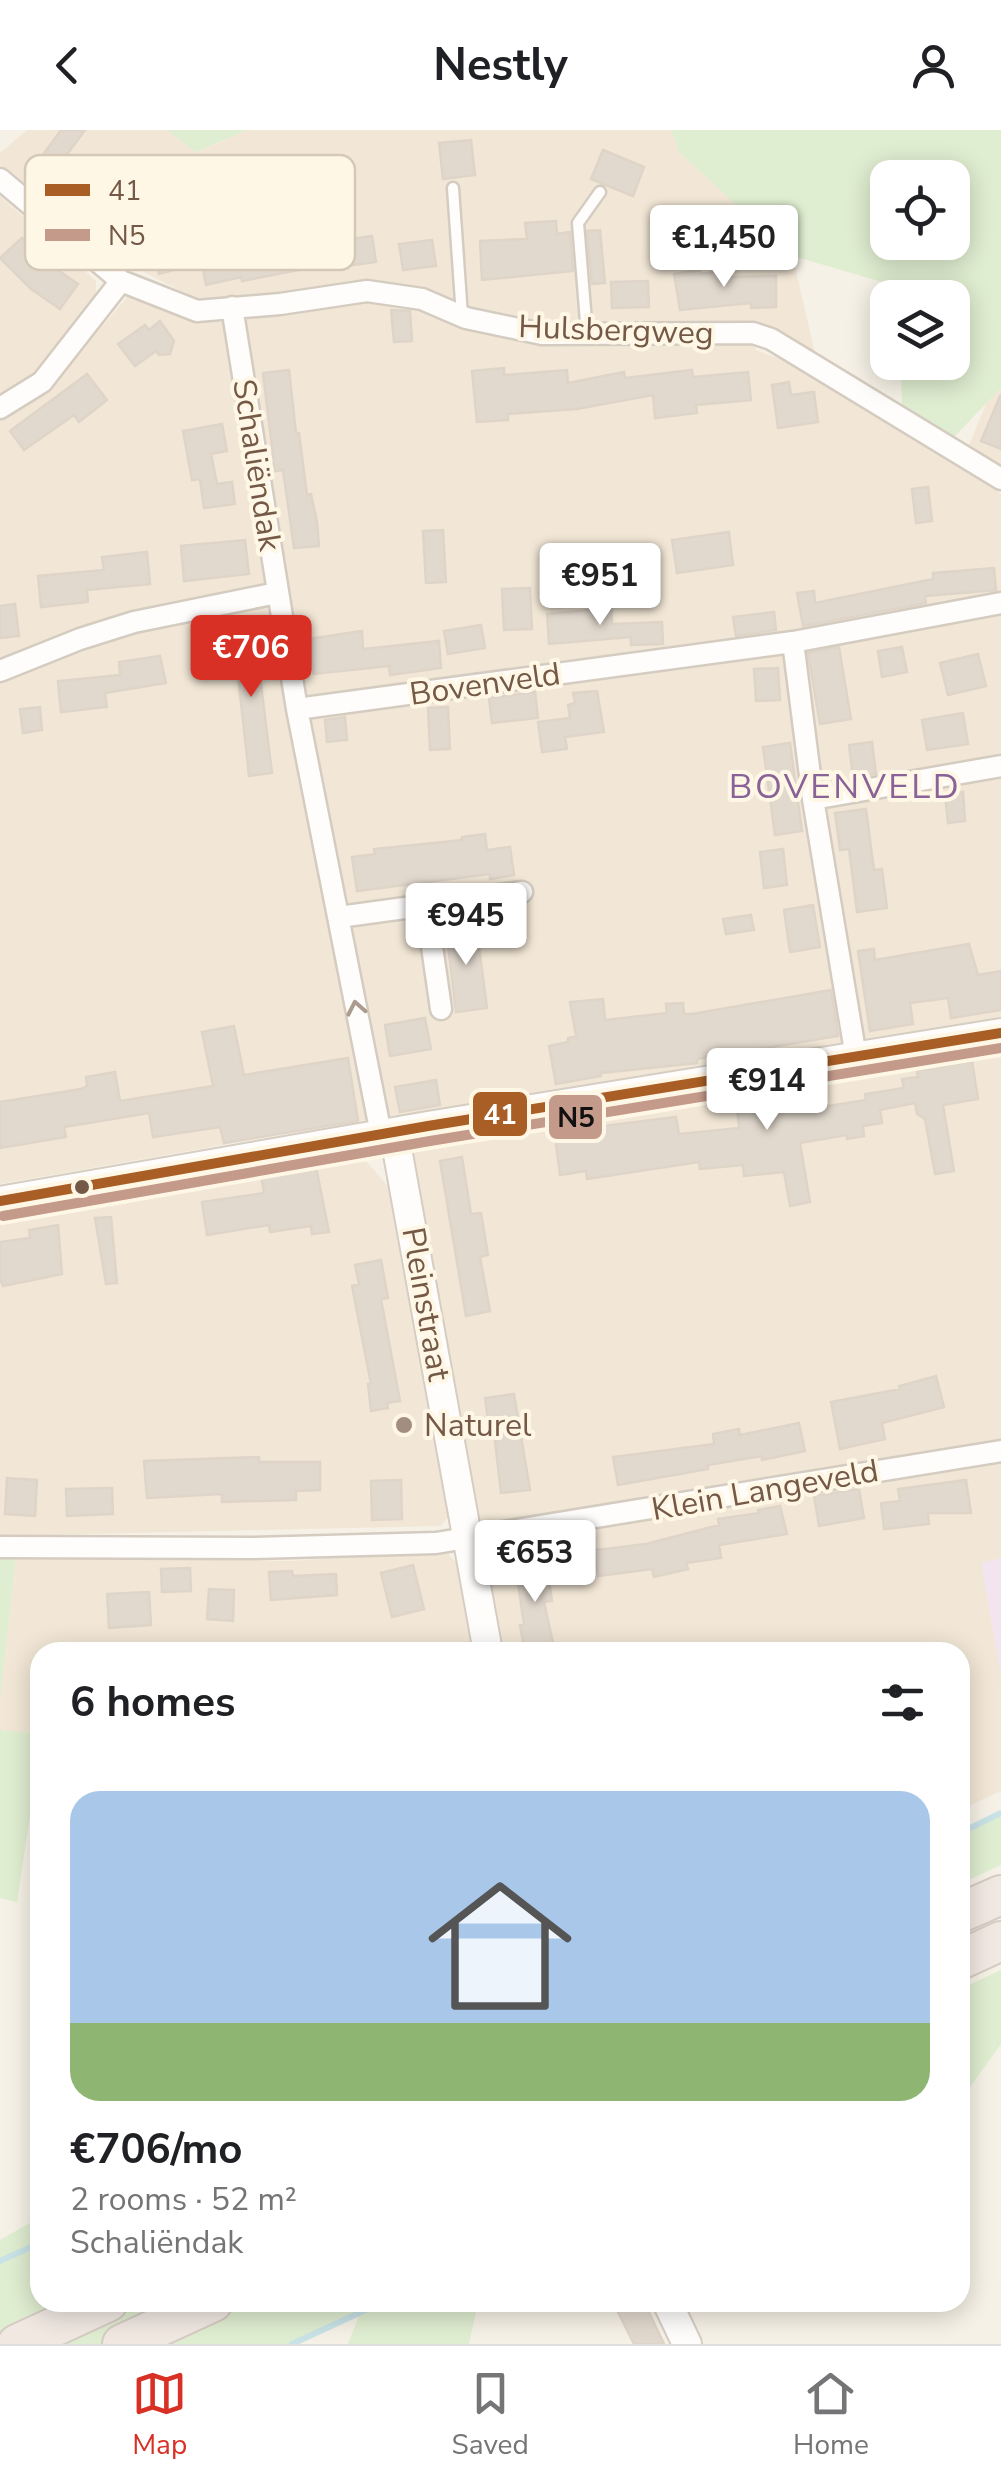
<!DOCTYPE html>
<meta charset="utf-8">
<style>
:root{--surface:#fff;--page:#f2f2f2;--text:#202124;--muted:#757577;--line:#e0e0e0;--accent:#d93025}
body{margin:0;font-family:"Nunito Sans",sans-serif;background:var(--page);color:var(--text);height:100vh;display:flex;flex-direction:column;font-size:38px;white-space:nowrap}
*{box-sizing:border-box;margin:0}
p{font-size:32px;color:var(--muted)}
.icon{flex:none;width:55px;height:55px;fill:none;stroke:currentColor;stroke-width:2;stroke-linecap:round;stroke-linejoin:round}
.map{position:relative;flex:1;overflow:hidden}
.panel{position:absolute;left:30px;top:1512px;width:940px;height:670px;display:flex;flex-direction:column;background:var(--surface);border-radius:30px;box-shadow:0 5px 25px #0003}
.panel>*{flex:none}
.buttons{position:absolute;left:870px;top:30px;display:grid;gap:20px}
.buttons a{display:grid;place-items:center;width:100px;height:100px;border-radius:20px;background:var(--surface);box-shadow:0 5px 25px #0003;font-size:50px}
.price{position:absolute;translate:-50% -85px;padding:0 22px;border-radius:10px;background:#fff;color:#222;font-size:32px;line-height:65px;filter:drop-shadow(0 2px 5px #0008)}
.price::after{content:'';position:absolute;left:50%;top:60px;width:30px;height:22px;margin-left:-15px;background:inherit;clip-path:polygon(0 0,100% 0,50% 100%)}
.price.current{background:var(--accent);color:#fff}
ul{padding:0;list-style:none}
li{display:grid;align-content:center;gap:20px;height:530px;padding:0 40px}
li span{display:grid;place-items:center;height:310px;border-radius:30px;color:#555}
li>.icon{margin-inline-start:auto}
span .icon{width:180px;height:180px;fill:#fffc;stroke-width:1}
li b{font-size:42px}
h2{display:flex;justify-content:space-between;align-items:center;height:120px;padding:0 40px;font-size:42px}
header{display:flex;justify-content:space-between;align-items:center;height:130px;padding:0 40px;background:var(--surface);font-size:45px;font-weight:700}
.tabs{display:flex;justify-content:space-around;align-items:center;height:140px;border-top:2px solid var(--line);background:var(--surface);font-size:28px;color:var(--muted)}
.tabs a{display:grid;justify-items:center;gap:5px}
.tabs .current{color:var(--accent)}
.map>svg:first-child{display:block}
.residential{fill:#f2e7d6}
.education{fill:#f3e5f0}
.green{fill:#dfedd0;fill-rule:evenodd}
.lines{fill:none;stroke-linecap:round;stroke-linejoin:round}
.stream{stroke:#c8e2e6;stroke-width:6}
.building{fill:#e2d9ce;stroke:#dfd4c8;stroke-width:2.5}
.lane-casing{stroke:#d5ccc1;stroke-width:15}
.street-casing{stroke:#d5ccc1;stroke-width:25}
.secondary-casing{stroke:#d6cdc3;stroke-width:32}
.highway-casing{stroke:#d5ccc3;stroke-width:42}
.lane{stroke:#fefdfb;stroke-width:10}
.street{stroke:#fefdfb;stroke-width:20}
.secondary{stroke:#fefdfb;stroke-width:28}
.highway{stroke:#f1e8e2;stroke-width:38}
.bus-1-casing{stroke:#fff7e6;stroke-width:18}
.bus-2-casing{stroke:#fff7e6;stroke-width:18}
.bus-1{stroke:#a85e24;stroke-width:10}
.bus-2{stroke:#c49a8a;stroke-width:10}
.oneway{stroke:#ab9b8e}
.bus-dot{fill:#745946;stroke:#fff7e6;stroke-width:4}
.poi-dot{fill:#a28e7e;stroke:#fff7e6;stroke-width:4}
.labels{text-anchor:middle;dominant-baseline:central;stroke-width:8;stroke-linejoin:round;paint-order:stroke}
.street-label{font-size:32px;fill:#745946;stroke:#fff7e6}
.poi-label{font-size:32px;fill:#745946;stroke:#fff7e6;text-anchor:start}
.neighbourhood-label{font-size:35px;letter-spacing:2.5px;fill:#896297;stroke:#fff7e6}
.key{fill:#fff7e6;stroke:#d5c8b6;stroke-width:2.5}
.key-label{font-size:28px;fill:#745946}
.line-badge{stroke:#fff7e6;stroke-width:4}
.badge-label{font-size:28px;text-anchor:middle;font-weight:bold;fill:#fff}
.pale-badge-label{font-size:28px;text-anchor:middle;font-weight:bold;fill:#111}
</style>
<header><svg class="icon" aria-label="back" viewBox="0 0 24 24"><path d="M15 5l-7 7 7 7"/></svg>Nestly<svg class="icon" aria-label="person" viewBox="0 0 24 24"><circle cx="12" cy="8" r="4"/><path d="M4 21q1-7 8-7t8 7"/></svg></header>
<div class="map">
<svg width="1001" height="2214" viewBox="0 0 1001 2214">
<rect width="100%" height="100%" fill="#f6f1e6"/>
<path class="residential" d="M27 0H167L197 22 248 0H671L679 22 790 125 795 136 816 228 749 201 756 220 782 230 1001 364V1661L960 1680V1522H501L489 1436 395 985 0 1054V66L96 151V167L38 238 51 255 129 165 142 168 199 192 201 171 90 115 0 35V23Z
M1001 258V342L966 322 986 274Z
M348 1026 367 1032 390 1059 447 1370 449 1386 441 1396 0 1406V1082Z
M444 1419 461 1438 471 1522H40V1604L0 1600V1571L16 1427 292 1431Z"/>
<path class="education" d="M1001 1428V1545L981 1433Z"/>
<path class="green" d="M167 0H248L196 22Z
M671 0H1001V258L952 309 902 283 901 233 952 232V168L900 167 899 157 790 125 679 22ZM888 48H952V112H888Z
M0 1426 16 1427 0 1571Z
M0 1600 40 1604V1663L33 1666 17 1772 0 1768Z
M1001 1682V1735L960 1754V1701Z
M1001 1840V1914L960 1971V1859Z
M40 2087V2172L478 2173 469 2214H348L360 2183 291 2214H0V2110Z"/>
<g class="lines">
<path class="stream" d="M960 1703 1001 1683
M0 2131 40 2113
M292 2214 383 2172"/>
</g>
<path class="building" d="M61 0H85L55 41 40 29Z
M471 10 475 45 443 49 439 13Z
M603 20 644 37 633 66 591 49Z
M556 91 557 104 570 102 573 141 482 150 480 111 527 109 525 93Z
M600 100 605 153 592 154 587 101Z
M171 104 181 138 159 144 150 109Z
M372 106 376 132 324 139V135L242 151 241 147 206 155 201 130 228 124 229 128 298 113 299 117Z
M22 108 38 122 35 124 78 154 60 179 31 159 0 128Z
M432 110 436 136 403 140 399 114Z
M700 140 701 144 728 140 729 147 776 146V177L751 178V173L680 180 674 144Z
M648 151 649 177 612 178 611 152Z
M391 180 410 181 412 211 394 212Z
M160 191 174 211 170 224 159 225 156 221 135 236 118 214 145 195 149 200Z
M504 238V245L567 240 568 253 624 242 625 248 692 240 693 247 748 242 751 270 696 275 697 283 655 288 653 265 577 279 508 284V290L477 292 472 241Z
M289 240 296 303H299L307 365 311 364 317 392 319 416 294 418 283 340 275 341 263 243Z
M87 244 107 270 79 292 74 285 24 320 10 301Z
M789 252 791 265 814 262 818 292 778 298 772 255Z
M1001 264V319L981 311Z
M222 294 227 321 211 324 217 354 232 352 235 374 204 378 200 349 192 350 183 301Z
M928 357 932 391 916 393 912 359Z
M443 400 446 452 426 453 423 401Z
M729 402 733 435 677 443 672 410Z
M245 410 249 444 184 451 181 416Z
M147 422 150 454 87 460 88 472 41 477 38 446 104 440 102 427Z
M994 438 996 460 925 466 926 473 803 496 797 463 814 461 815 473 933 449V443Z
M530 458 532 499 504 500 502 459Z
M15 474 19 506 0 508V476Z
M611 478 612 494 662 492 663 514 631 515V507L549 514 547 484Z
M774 482 776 500 736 506 733 487Z
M481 495 485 518 448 524 444 501Z
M254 498 272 643 249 646 238 545H233L228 502Z
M362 501 363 519 439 511 441 538 390 545 389 536 314 544 308 509Z
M839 517 851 589 820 594 808 523Z
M902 517 907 542 882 547 878 521Z
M978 524 986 556 948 565 940 533Z
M160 526 166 553 105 563 107 577 61 582 58 551 120 545 119 532Z
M778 538 780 570 756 571 754 539Z
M597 561 604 602 565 607 567 619 542 622 538 592 570 588 568 575 575 573 573 563Z
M535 562 538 588 492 593 489 568Z
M40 577 42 600 23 603 20 579Z
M448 577 450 619 430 620 428 578Z
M963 583 968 614 927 620 922 590Z
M345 587 347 610 327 612 325 590Z
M872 612 876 644 853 647 849 615Z
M790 613 802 701 775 705 763 617Z
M963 662 965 691 948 693 945 664Z
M866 679 874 740 882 739 887 778 857 782 849 719 840 720 835 683Z
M485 704 487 720 510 717 514 745 490 749V744L357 761 352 727 375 724 374 719 462 710V707Z
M783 719 787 755 764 758 760 722Z
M813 775 820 817 790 822 784 780Z
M751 785 754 800 726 804 723 789Z
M476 794 487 878 456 882 446 798Z
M969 814 978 845 1001 841V880L951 888 948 868 910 873 913 894 870 901 858 821 874 819 875 830Z
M831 860 838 906 697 929V933L601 943V946L556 954 549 916 568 912V908L576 906 570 872 603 869 605 890 667 883 666 874 683 873 684 884H692Z
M425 888 431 919 390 926 385 895Z
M234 896 244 945 348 928 358 991 224 1013 220 997 153 1007 149 983 64 997 66 1007 0 1018V972L81 959 87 956 86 947 115 942 120 971 213 956 202 902Z
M972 931 978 969 943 975 954 1041 935 1044 925 989 917 984 915 973 880 980 882 993 863 996 864 1006 847 1009V1005L800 1013 810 1072 790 1076 784 1042 744 1046 743 1035 700 1039 699 1032 587 1049 586 1041 560 1045 555 1006 596 997 676 987 679 1004 739 998 737 976 793 968 794 972 815 969 816 978 866 970 865 964 904 958 902 949 918 947 917 941Z
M436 950 440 975 400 982 395 957Z
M462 1027 471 1084 481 1083 488 1125 480 1127 490 1181 466 1186 440 1031Z
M316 1037 329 1102 312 1104 311 1096 270 1102 269 1095 207 1105 202 1072 264 1063 261 1045Z
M111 1087 117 1153 106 1154 95 1088Z
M58 1095 62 1144 3 1156 0 1149V1112L30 1108 29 1100Z
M381 1130 388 1168 381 1169 400 1271 387 1273 388 1278 371 1281 368 1254H371L352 1156 359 1154 355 1135Z
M936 1246 944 1277 882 1293 885 1309 840 1319 831 1272 900 1259 899 1256Z
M514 1264 530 1360 501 1363 494 1302 490 1303 485 1268Z
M799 1293 805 1321 762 1330V1326L708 1335V1339L618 1355 613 1327 714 1314 713 1304 739 1299 740 1305Z
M259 1327V1332H320V1360L296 1361V1370L222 1372V1364L147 1368 144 1331Z
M7 1348 37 1350 35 1386 5 1384Z
M401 1350 402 1389 372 1390 371 1351Z
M966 1350 971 1383H928L929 1394 884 1399 881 1373 900 1371 898 1359Z
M112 1358 113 1384 67 1386 66 1359Z
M859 1359 864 1388 819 1396 814 1366Z
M780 1376 787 1404 719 1415 721 1428 686 1433 688 1439 654 1447 652 1439 598 1446 595 1420 646 1414 719 1395 718 1389 759 1383 758 1380Z
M546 1429 552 1471 544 1472 555 1522H525L520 1495 524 1494 515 1433Z
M413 1435 424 1479 392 1487 381 1443Z
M190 1438 191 1461 162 1462 161 1439Z
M292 1441 293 1446 336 1444 337 1465 271 1470 269 1442Z
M209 1459 234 1460 233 1491 207 1489Z
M149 1462 151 1495 109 1498 107 1464Z
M613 2172H644L664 2214H634Z"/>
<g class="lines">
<g class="lane-casing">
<path id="lane" d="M453 58 462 186
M587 204 578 93 600 62"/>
</g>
<g class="street-casing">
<path id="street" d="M0 49 121 151 197 181 280 174 367 161 422 169 466 188 542 204 753 203 771 209 1001 349
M232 177 297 579 381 1004
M0 278 42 252 121 151
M793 512 813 669 856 927
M0 541 80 509 134 492 277 463
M297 579 793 512 1001 473
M813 669 1001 636
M426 775 441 879
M339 787 522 762
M0 1417 253 1418 436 1413 1001 1321"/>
</g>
<g class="secondary-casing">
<path id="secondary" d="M394 1002 488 1522
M0 1071 428 996 1001 903
M667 2172 687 2214"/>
</g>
<g class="highway-casing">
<path id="highway" d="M960 1783 1001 1765
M960 1830 1001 1811
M17 2214 108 2172
M122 2214 213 2172"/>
</g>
<use href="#lane" class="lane"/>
<use href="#street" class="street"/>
<use href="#secondary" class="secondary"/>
<use href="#highway" class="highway"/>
<g class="bus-1-casing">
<path id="bus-1" d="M0 1071 428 996 1001 903"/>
</g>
<g class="bus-2-casing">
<path id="bus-2" d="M3 1086 430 1011 1001 918"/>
</g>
<use href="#bus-1" class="bus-1"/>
<use href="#bus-2" class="bus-2"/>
</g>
<defs><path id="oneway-chevron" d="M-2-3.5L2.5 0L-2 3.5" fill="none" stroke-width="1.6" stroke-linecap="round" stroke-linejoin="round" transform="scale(2.5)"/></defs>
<use class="oneway" href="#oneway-chevron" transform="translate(356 878) rotate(-101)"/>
<circle class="bus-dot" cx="82" cy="1057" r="9"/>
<circle class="poi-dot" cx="404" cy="1295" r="10"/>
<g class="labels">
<g class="street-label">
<text transform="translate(616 200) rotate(2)">Hulsbergweg</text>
<text transform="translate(257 335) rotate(81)">Schaliëndak</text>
<text transform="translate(485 554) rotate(-8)">Bovenveld</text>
<text transform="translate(426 1174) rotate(80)">Pleinstraat</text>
<text transform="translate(765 1360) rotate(-10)">Klein Langeveld</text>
</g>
<g class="poi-label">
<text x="424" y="1295">Naturel</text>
</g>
<g class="neighbourhood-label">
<text x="845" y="656">BOVENVELD</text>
</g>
</g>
<rect x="25" y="25" width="330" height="115" rx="15" class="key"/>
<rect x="45" y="54" width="45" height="12" fill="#a85e24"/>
<rect x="45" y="99" width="45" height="12" fill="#c49a8a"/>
<g class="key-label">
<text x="108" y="70">41</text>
<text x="108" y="115">N5</text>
</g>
<g class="line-badge">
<rect x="471" y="960" width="58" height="48" rx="10" fill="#a85e24"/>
<rect x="547" y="963" width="57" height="48" rx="10" fill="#c49a8a"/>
</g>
<g class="badge-label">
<text x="500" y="994">41</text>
</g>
<g class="pale-badge-label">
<text x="576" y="997">N5</text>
</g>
</svg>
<div class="buttons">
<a><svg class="icon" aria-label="locate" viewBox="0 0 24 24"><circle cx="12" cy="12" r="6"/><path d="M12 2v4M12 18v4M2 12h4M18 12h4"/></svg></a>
<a><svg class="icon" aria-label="layers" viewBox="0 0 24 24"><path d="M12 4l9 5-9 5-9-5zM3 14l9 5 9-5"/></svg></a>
</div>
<b class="price" style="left:724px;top:160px">€1,450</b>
<b class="price" style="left:600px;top:498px">€951</b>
<b class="price current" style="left:251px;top:570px">€706</b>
<b class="price" style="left:466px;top:838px">€945</b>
<b class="price" style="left:767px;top:1003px">€914</b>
<b class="price" style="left:535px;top:1475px">€653</b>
<section class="panel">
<h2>6 homes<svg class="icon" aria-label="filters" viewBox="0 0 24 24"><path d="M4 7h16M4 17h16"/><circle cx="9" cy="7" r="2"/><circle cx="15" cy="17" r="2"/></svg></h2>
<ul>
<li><span style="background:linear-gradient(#a9c7e8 75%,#8fb573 0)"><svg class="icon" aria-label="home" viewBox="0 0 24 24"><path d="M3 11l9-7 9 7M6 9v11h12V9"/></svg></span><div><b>€706/mo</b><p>2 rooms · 52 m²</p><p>Schaliëndak</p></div></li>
</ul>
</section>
</div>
<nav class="tabs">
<a class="current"><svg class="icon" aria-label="map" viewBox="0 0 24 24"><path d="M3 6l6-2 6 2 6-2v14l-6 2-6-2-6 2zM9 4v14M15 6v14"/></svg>Map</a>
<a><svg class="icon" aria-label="saved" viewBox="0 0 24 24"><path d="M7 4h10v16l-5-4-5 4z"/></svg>Saved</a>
<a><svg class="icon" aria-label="home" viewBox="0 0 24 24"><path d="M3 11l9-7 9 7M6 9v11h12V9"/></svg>Home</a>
</nav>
